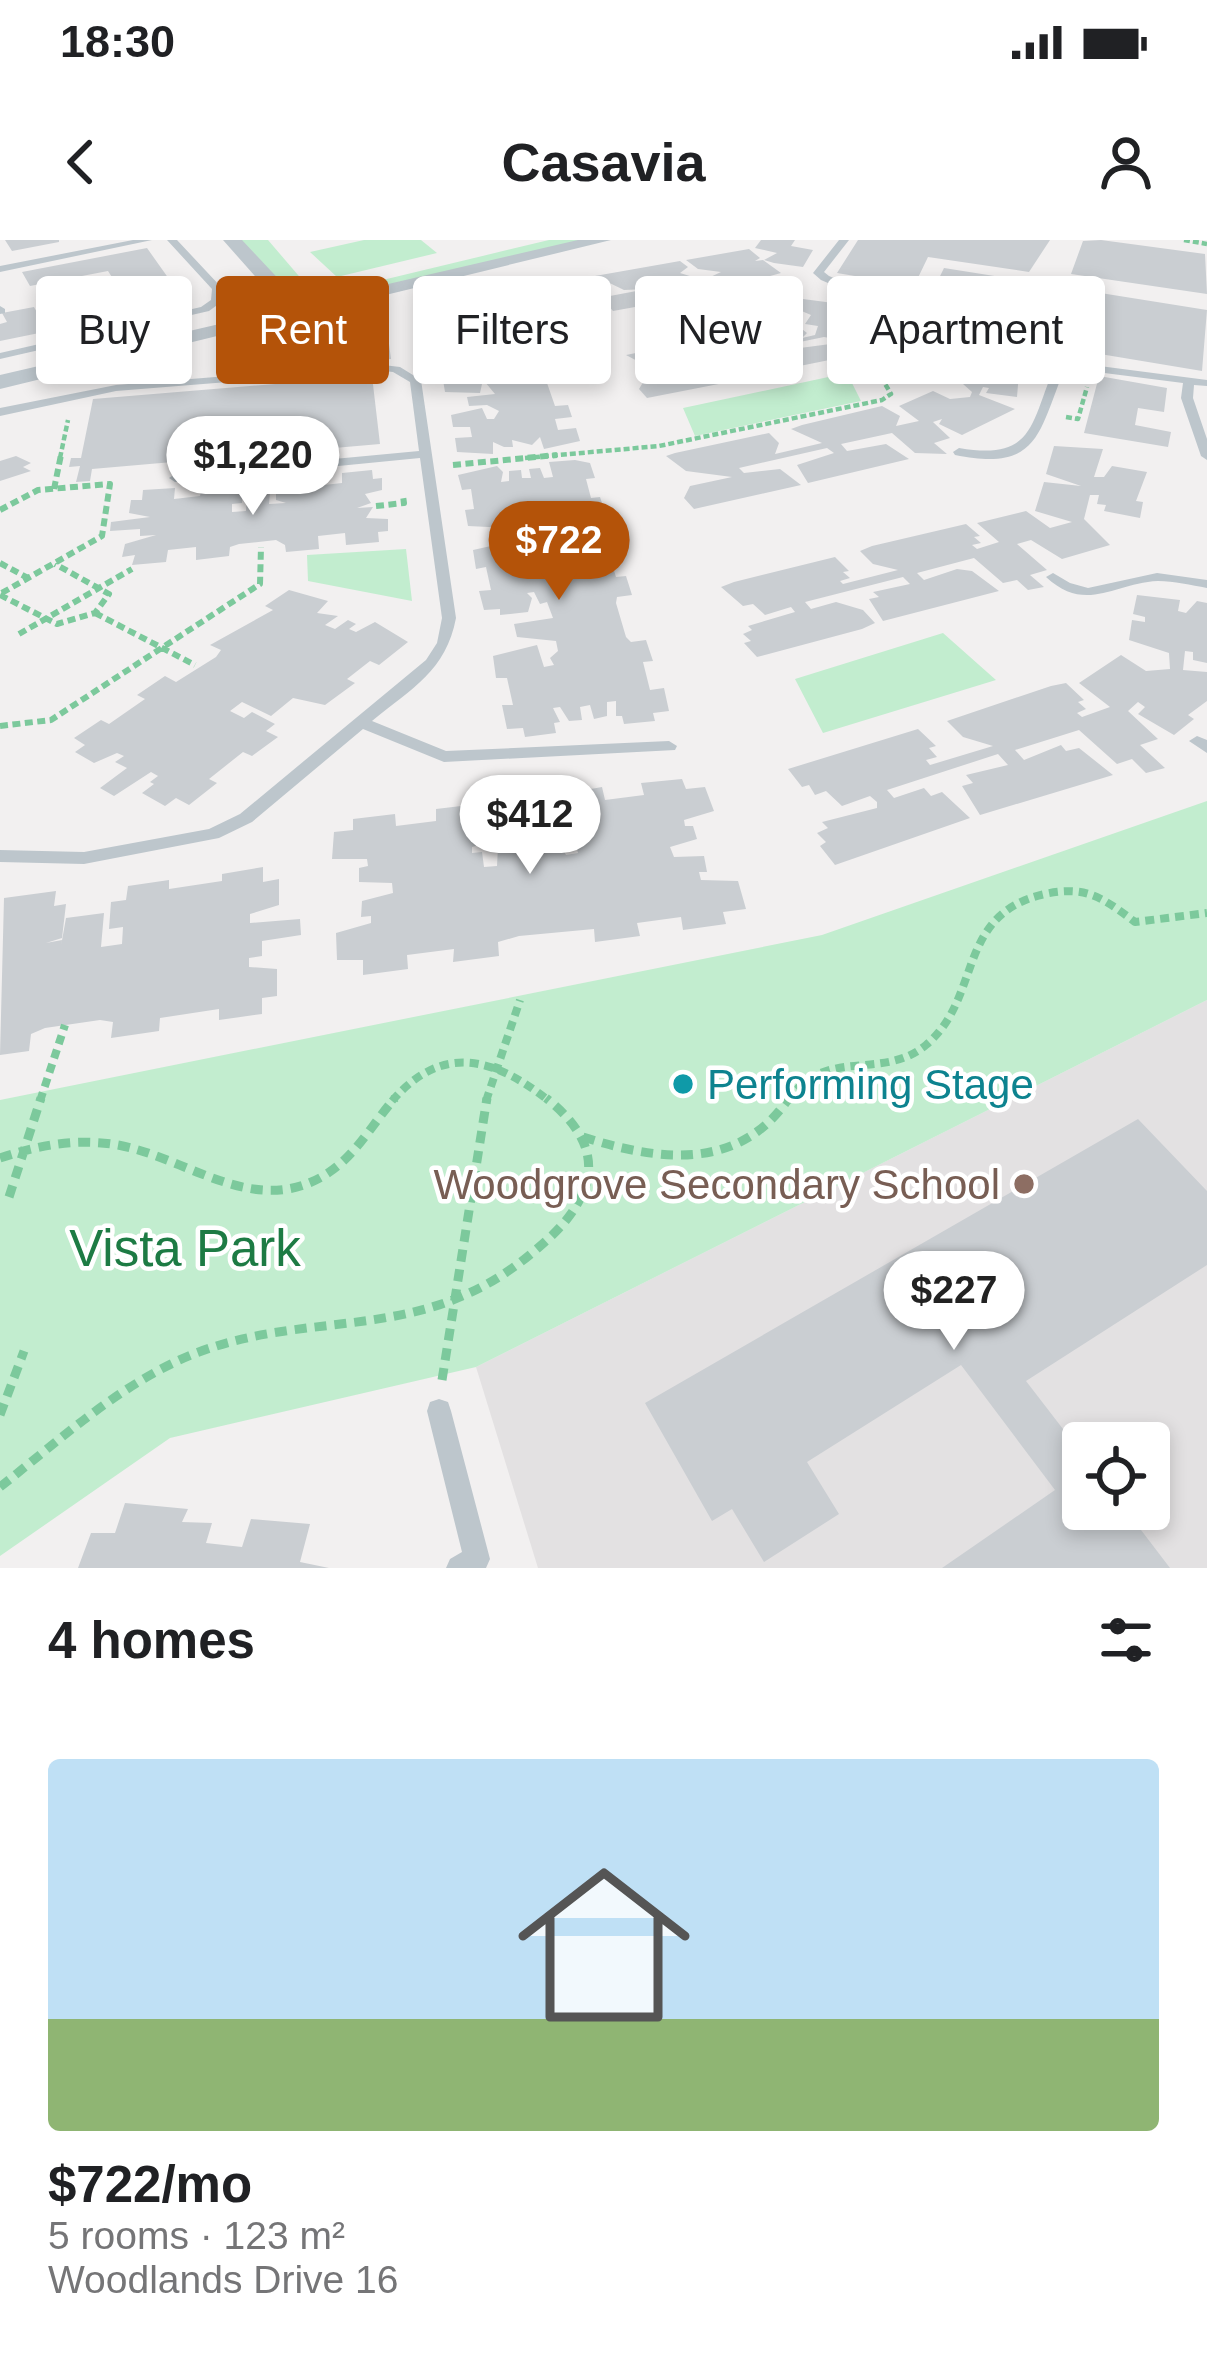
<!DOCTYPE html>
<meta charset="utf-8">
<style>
:root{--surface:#fff;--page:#f6f6f6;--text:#202124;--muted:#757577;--line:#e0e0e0;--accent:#b45309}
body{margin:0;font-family:Arial,sans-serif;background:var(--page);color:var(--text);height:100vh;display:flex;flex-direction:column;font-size:45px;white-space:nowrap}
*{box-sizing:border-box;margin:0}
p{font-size:39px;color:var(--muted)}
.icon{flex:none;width:66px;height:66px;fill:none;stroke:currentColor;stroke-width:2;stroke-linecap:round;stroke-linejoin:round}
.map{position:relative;height:1328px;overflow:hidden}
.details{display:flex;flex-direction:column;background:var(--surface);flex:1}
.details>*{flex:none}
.banner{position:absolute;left:36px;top:36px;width:1137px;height:108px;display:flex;gap:24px}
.controls{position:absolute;left:1062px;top:1182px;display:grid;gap:24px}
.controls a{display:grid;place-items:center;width:108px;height:108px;border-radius:12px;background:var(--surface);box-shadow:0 6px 18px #0003;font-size:60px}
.price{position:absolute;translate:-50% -102px;padding:0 27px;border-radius:42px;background:#fff;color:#222;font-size:39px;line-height:78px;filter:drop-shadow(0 3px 6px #0008)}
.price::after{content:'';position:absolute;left:50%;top:72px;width:36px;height:27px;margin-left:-18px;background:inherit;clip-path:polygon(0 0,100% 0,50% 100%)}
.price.active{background:var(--accent);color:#fff}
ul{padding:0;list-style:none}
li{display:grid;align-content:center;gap:24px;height:636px;padding:0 48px}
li+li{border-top:3px solid var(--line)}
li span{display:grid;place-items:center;height:372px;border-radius:12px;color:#555}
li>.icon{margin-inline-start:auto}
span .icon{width:216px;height:216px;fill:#fffc;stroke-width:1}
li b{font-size:51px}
h2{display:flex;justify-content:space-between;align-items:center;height:144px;padding:0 48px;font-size:51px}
.pill{padding:0 42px;border-radius:12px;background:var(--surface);box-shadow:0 6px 18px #0003;font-size:42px;line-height:108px}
.pill.active{background:var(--accent);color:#fff}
.status{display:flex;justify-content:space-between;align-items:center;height:84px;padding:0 60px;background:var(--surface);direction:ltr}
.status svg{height:33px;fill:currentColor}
header{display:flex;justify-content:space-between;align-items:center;height:156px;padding:0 48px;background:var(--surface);font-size:54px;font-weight:700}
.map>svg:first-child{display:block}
.education{fill:#e3e1e2;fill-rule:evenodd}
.green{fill:#c2edcf}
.building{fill:#caced2}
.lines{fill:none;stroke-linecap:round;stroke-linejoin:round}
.path-far3{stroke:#7cc99c;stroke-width:4.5;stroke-dasharray:6 3;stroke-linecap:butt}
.path-far2{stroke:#7cc99c;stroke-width:6;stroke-dasharray:8 4.5;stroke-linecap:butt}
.path-far1{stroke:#7cc99c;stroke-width:8;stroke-dasharray:9 6;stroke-linecap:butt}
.path{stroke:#7cc99c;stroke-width:9;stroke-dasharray:12 8;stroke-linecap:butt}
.lane{fill:#bdc6cc;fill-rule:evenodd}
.street{fill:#bdc6cc;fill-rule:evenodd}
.culture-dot{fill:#0f9aa8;stroke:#fff;stroke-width:4.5}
.education-dot{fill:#8d6e63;stroke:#fff;stroke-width:4.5}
.labels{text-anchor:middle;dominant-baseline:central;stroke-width:9;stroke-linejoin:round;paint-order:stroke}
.culture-label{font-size:42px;fill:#0d838f;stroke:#fff;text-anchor:start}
.education-label{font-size:42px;fill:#785e54;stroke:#fff;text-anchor:end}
.near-park-label{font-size:51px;fill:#1d7b44;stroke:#fff}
</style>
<div class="status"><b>18:30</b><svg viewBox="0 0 49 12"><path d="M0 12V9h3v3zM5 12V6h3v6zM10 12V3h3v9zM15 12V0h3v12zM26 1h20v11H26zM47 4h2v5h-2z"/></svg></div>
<header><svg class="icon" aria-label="back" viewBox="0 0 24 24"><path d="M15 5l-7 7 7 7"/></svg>Casavia<svg class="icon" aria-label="person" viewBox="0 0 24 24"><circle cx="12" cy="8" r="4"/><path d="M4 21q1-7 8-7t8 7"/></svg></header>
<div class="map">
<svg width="1207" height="1328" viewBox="0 0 1207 1328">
<rect width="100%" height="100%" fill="#f2f0f0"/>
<path class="education" d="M1207 760V1328H538L476 1127ZM1083 1203H1149V1269H1083Z"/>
<path class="green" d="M233 0H268L316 56 549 0H589L298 72Z
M364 0H421L437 13 337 37 310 12Z
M847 133 861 161 695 196 683 168Z
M406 309 412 361 308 341 307 315Z
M943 393 996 440 823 493 795 439Z
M1207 561V760L476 1127 170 1198 0 1316V860L822 695Z"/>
<path class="building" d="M5 0H59V2L12 11Z
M761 0H795L791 6 813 10 803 27 774 23 764 20 777 13 755 8Z
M858 0H1050L1029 32 928 17 914 46 837 33Z
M1101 0 1205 14 1207 54 1071 34 1083 1Z
M147 8 186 63 0 101V84L7 82 2 73 34 67 39 76 126 59 108 31 30 46 22 32Z
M749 9 760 18 755 21 763 20 781 33 718 50 706 39 721 32 698 29 686 20Z
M680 21 688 27 680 33 693 37 652 44 686 45 701 55 613 71 606 63 610 56 647 49 624 50 595 36Z
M944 28 1207 70 1202 131 1010 99 924 69Z
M740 54 768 55 775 68 755 80 716 81 711 69 716 62Z
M803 59 871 68 859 88 828 86 857 94 852 102 824 97 795 103 800 108 838 103 859 114 765 133 755 125 763 115 789 110 784 106 690 125 736 129 744 137 734 141 647 158 639 149 645 139 684 132 679 128 658 132 626 115 719 96 728 105 723 113 751 107H740L726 95 793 82 807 93 802 98 815 95 818 86 805 84 811 75 797 69Z
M523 63 535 66 538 76 523 77 525 85 541 84 545 95 514 101 505 92 497 98 501 115 516 120V109L550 110 554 122 537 123 540 132 557 131 561 143H547L555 166 568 165 572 177 555 179 558 190 576 188 580 201 544 209 540 197 532 205 512 200 513 207H504L493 202V214L457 212 455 198 472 197 470 187H453L451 175 482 168 487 179H494L499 171 487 165 469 166 467 157 495 154 485 142 468 144H482L480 153 445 152 443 140 458 139 457 130 441 131 439 119 471 113 480 121 487 110 467 112 468 106 484 104 477 96 468 104 435 103 434 92 450 91 448 83 432 84 431 74 461 68 465 77 481 70V75L496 69 504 74V65Z
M387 89 391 119 294 126 292 96Z
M952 114 985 117 983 124 990 125 999 118 1031 123 1026 134 1019 133 1017 157 986 153 989 148 983 147 979 155 1015 169 962 195 939 184 942 179 933 182 950 198 934 203 947 214 915 213 892 193 841 204 847 211 886 204 909 219 808 243 797 225 834 213 827 208 739 228 744 233 780 229 801 245 694 269 684 258 690 246 732 237 686 231 666 216 675 213 769 193 779 203 775 214 822 203 791 189 802 185 882 166 900 176 896 186 919 181 899 166 933 151 950 159 970 157 972 152 963 144 940 140 946 129 956 130 948 125Z
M372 136 380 204 92 229 90 241 76 242 80 226 69 227 71 218H81L93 159Z
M1099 136 1167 148 1164 172 1138 168 1135 185 1171 192 1168 207 1084 193Z
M1054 206 1103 209 1094 237H1104L1112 226 1147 232 1136 261 1143 262 1140 278 1104 271 1106 265 1097 264 1099 255H1090L1084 279 1110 305 1062 319 1031 300 1017 304 1047 330 1030 335 1044 347 1028 350 1017 340 1003 343 974 318 917 333 924 340 957 329 972 331 999 351 883 381 869 359 879 357 873 352 910 344 903 337 805 362 811 369 836 362 863 370 875 383 862 389 757 417 744 403 751 401 743 394 752 390 748 386 795 372 791 367 765 375 753 364 743 366 721 347 734 342 835 317 849 331 843 332 850 338 840 341 843 344 898 330 873 324 860 311 872 306 966 284 980 296 974 297 981 303 972 305 977 309 999 302 977 283 1026 271 1050 288 1072 282 1035 271 1044 242 1081 246 1046 234Z
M16 216 31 223 23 227 31 231 0 241V221Z
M575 220 590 223 595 238 586 239 591 258 600 257 605 272 592 274 593 280 568 282 561 266 554 267 553 277 545 278 552 304 574 313 570 295 613 297 619 314 609 315 616 337 626 336 632 355 617 357 616 363 626 397 631 402 646 400 653 421 643 422 650 450 664 448 669 471 653 473 655 481 624 484 622 476H616V461L607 462V476L594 479 590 465 580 467 582 480 569 481 560 467 553 468 560 482 554 483 556 493 525 497 523 488 507 489 502 465H513L507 438H496L493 416 537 405 544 427 554 425 550 418 558 411 556 401 517 397 514 384 553 378 547 362 540 364 534 352 527 353 532 358 528 372 500 375V369L484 370 479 351 491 350 486 327 476 329 473 310 513 301 519 307 517 318H526L533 298 512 299 511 289 531 288 515 270 507 271 513 281 509 288 468 286 465 270 474 269 471 249 462 250 458 235 497 226 503 232 501 242 509 241V231L521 230 522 238H531L529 229 540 228 544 238 553 237 549 222Z
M372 230 373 239 382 238V250L365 254 371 263 357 268 373 267 366 278 388 279V291L378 292 379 302 346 305 345 293 318 296 319 309 286 312 285 305 276 300 239 304 230 307 229 316 196 320V307L168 310 166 322 132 325 135 315 122 317 125 304 156 295 140 296V289L110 291 111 282 150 277 129 273 131 260H142L143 250 175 248 174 259 200 256 202 246 233 244 232 250 243 249 242 263 232 264V272L246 271 247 254 270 252 269 264 286 263 276 260V247L285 246 284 237 317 235 315 246 342 243V233Z
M289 350 328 361 317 373 338 376 325 385 335 389 348 380 356 384 349 389 356 392 375 382 408 402 379 425 370 421 347 439 355 443 325 465 293 458 271 476 242 462 230 471 244 478 252 472 275 484 266 491 278 497 252 516 243 512 209 539 217 543 189 565 176 558 165 566 142 553 154 544 150 542 158 536 151 532 114 556 100 548 127 528 115 522 124 516 117 513 94 523 75 512 85 505 74 498 101 480 109 484 145 459 137 455 165 436 176 442 216 417 221 410 210 405 273 370 265 366Z
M1137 355 1180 360 1178 371 1186 373 1197 361 1207 363V423L1193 420V412L1185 411 1183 430 1207 432V461L1188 475 1194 479 1174 495 1138 474 1145 467 1138 462 1128 471 1158 499 1140 505 1165 528 1146 533 1132 519 1117 524 1079 490 1015 510 1024 520 1061 505 1066 511 1079 508 1113 535 980 575 962 546 973 543 966 535 1008 525 998 514 887 550 894 558 924 548 931 556 942 552 970 578 835 625 820 606 826 602 817 593 828 588 822 582 877 568V562L870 556 842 566 826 551 815 555 809 545 802 547 788 529 918 489 936 506 929 508 937 517 926 520 930 525 993 506 963 497 947 481 1051 446 1066 443 1084 460 1078 462 1086 469 1077 473 1082 477 1110 467 1079 443 1121 415 1146 431 1170 429 1169 413 1129 400 1132 380 1145 382V377L1133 374Z
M682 539 686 549 705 547 714 571 684 580 685 586H693L697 599 670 607 674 617 704 616 707 632H699L701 640 738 641 746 669 723 672 726 684 683 690 681 677 637 683 640 696 595 702 594 689 519 696 498 702 499 716 453 722 454 709 407 715 408 729 363 735V720H337L336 693 371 683V676L361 677 362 661 393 653 392 643 359 642V628L368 626 367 619H332L334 592 353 590V579L395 574 396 586 436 581V569L478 564 479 576 500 573 504 598 472 607V613L482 612 484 627 497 626 498 607 558 600 566 615 578 613 575 601 585 599 583 592H549L545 567 564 565 563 554 602 547 605 560 644 555 641 543Z
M263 627V642L279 639V665L250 674V683L300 679 301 695 262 701V716L249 718V727L277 729V756L262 758V774L219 780V769L160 778 159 791 111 798 113 782 100 780 45 788 31 794 29 811 0 815 4 658 56 651 54 666 66 664 62 698 46 703 62 700 61 706 66 678 104 673 101 707 122 704 123 687 109 689 111 662 126 660 128 646 169 640V649L222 641V634Z
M1138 879 1207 951V1025L1026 1141 1083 1215V1269H1125L1170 1328H942L1055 1250 961 1125 807 1222 839 1274 764 1322 732 1269 712 1281 645 1163Z
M125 1263 188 1269 182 1282 212 1283 206 1303 242 1307 251 1279 310 1284 300 1322 329 1328H78L91 1293H115Z"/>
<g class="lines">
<path class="path-far3" d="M1184 0 1207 4
M415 113 455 110
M1066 177 1078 179 1087 147
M60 218 68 180
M525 218 659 206 882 160 891 154 884 142 892 134"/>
<path class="path-far2" d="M453 225 557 215
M54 249 61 215
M376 266 404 263 403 256
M0 270 38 250 110 244 102 296 0 354
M0 323 28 338
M0 355 57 384 95 373 109 354 55 324
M95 373 195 425
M19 394 132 329
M0 486 51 480 260 344 261 307"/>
<path class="path-far1" d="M40 861 65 785
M392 861C442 803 494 817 549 861
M486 861 520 760
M787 861C826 805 881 842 926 805 983 757 955 674 1045 654 1086 645 1103 658 1135 682L1207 673"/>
<path class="path" d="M583 897C658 921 739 932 789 858
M0 918C39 905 77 898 118 905 189 918 256 980 328 933 356 915 373 883 395 858
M9 957 41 858
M442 1140 487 858
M0 1175 24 1111
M0 1247C61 1199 122 1142 196 1113 314 1068 422 1105 532 1013 551 997 569 981 580 959 602 918 579 884 546 858"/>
<path class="lane" d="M133 0H152L0 32V26Z
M167 0H177L221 47 220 63 209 71 0 119V113L201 67 211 60 212 49Z
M839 0H849L824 32 829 36 991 105 1061 121 1207 140V146L1194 145 1193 158 1207 199V220L1201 216 1181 158 1183 143 1065 128C1038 193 1040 232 955 215L953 212 959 208C1035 221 1030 184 1055 126L984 110 821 40 813 33Z
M0 66 5 69V73L0 74Z
M917 94 946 104 948 117 913 124 886 110 889 101ZM916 100 937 108 938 113 914 117 897 109 898 105Z
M375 124 400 127 421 140 456 378C446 431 412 448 372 481L446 511 669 501 677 506 675 510 444 522 363 489 252 582 219 598 84 624 0 622V610L84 612 209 589 240 574 426 420 437 403 442 378 420 218 175 242 169 238 175 234 419 211 410 142 393 132 375 130 116 151 0 176V168L116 145Z
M1053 333 1070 343 1088 348 1157 333 1207 340V348C1191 345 1174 341 1158 341 1114 343 1086 374 1046 337Z
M1197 496 1207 500V513L1189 501Z
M439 1159 448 1162 451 1171 490 1319 486 1328H446L450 1319 462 1312 427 1171 430 1162Z"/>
<path class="street" d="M223 0H242L302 64 578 0H611L0 149V135L284 69Z"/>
</g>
<circle class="culture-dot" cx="683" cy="844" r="12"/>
<circle class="education-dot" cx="1024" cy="944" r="12"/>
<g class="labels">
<g class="culture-label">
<text x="707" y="844">Performing Stage</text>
</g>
<g class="education-label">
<text x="1000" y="944">Woodgrove Secondary School</text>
</g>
<g class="near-park-label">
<text x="185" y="1008">Vista Park</text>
</g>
</g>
</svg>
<div class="controls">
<a><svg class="icon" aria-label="locate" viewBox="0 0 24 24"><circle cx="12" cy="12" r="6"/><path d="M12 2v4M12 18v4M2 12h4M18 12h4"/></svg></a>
</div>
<b class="price" style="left:253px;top:278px">$1,220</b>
<b class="price active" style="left:559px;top:363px">$722</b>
<b class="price" style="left:530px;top:637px">$412</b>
<b class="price" style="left:954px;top:1113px">$227</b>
<div class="banner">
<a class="pill">Buy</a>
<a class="pill active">Rent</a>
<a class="pill">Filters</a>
<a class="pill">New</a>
<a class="pill">Apartment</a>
</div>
</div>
<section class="details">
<h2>4 homes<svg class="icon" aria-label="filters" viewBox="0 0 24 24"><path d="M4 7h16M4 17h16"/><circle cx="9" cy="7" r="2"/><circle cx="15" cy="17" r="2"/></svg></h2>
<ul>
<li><span style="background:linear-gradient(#bfe0f5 70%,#8fb573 0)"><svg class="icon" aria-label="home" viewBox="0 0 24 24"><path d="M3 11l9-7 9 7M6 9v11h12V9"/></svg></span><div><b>$722/mo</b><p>5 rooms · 123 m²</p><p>Woodlands Drive 16</p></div></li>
</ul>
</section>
